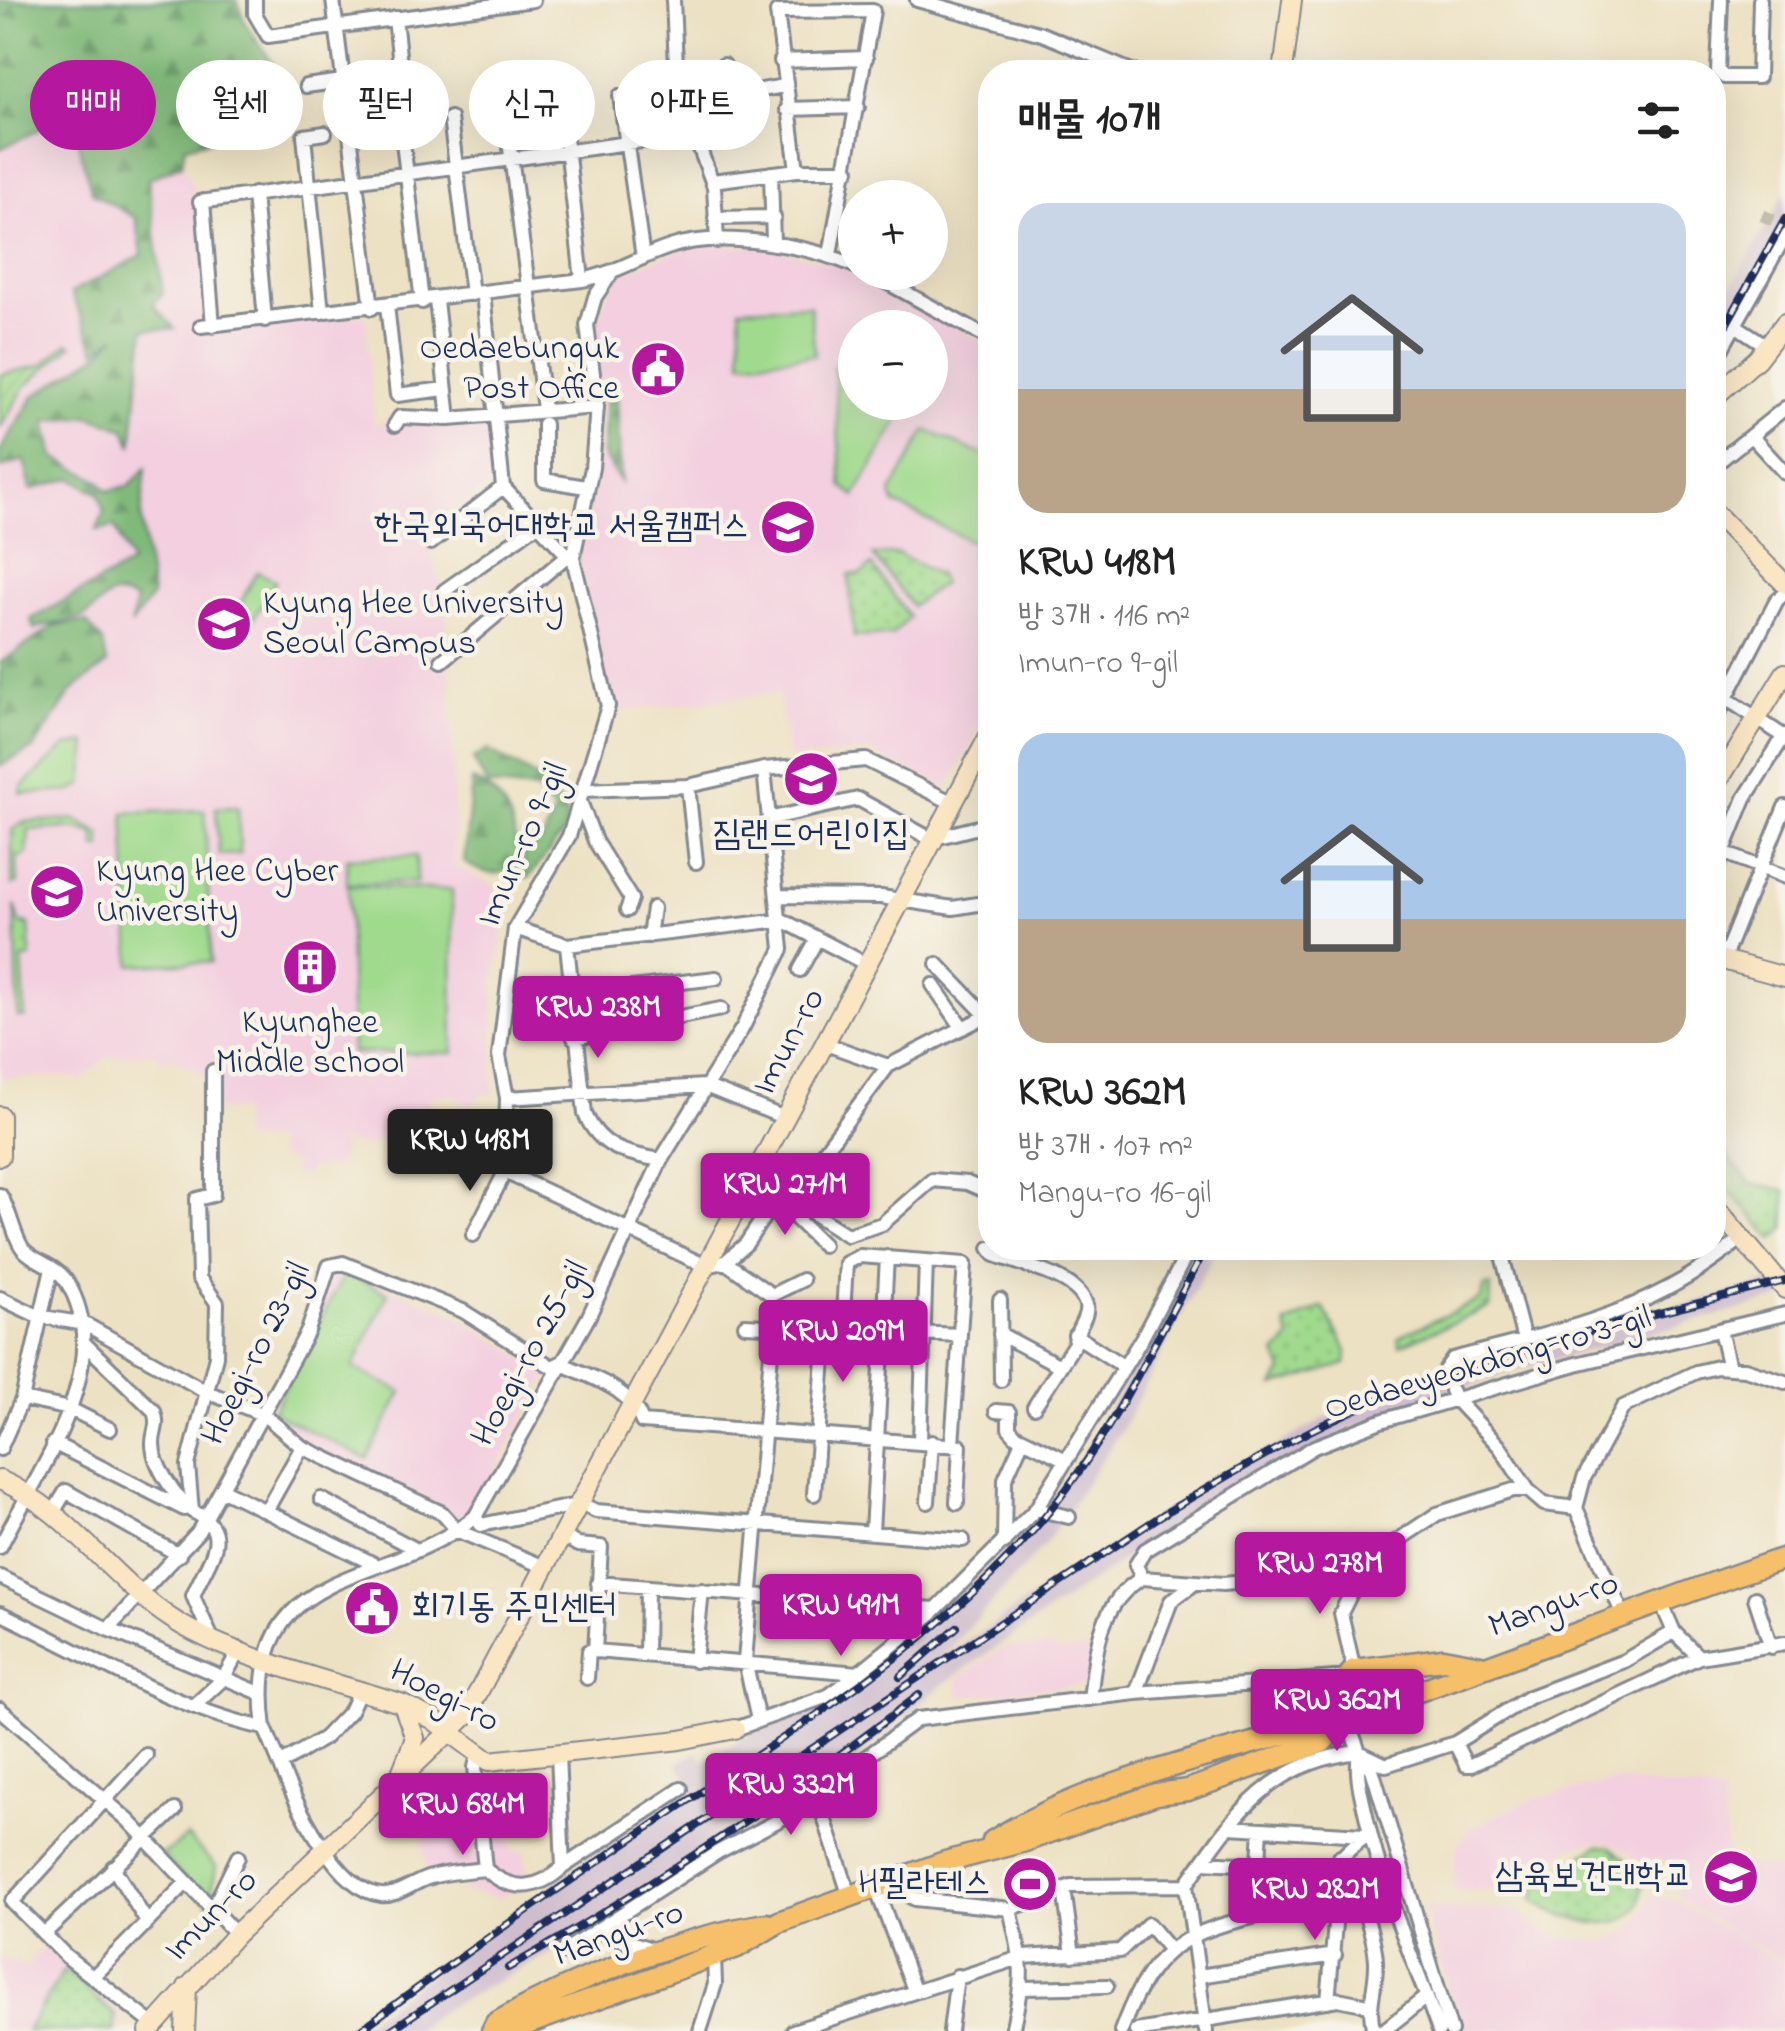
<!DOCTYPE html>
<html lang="ko">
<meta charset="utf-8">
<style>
:root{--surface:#fff;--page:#f6f6f6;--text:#222;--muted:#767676;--accent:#b5179e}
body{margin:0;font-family:"Indie Flower","Poor Story",sans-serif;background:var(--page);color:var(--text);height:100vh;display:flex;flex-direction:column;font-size:38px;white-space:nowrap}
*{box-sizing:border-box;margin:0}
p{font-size:32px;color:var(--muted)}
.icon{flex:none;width:55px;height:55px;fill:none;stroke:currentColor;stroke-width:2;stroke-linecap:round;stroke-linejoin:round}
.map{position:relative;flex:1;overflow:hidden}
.details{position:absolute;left:978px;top:60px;width:748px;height:1200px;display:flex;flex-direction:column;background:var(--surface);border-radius:40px;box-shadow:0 10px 40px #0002}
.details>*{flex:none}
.guide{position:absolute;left:30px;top:60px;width:798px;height:90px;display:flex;gap:20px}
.controls{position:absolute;left:838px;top:180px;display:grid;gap:20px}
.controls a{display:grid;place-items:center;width:110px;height:110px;border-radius:50%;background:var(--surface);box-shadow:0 10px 40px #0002;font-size:50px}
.price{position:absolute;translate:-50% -85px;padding:0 22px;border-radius:10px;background:var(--accent);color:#fff;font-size:32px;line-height:65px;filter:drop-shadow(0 2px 5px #0008)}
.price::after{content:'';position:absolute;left:50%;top:60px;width:30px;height:22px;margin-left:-15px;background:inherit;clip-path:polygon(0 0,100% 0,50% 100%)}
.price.selected{background:#222;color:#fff}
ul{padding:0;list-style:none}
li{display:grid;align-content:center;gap:20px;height:530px;padding:0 40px}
li span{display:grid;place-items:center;height:310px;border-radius:30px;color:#555}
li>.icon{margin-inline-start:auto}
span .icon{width:180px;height:180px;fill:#fffc;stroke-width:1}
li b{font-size:42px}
h2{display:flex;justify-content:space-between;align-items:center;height:120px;padding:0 40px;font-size:42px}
.tag{padding:0 35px;border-radius:45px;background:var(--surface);box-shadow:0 10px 40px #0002;font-size:35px;line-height:90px}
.tag.selected{background:var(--accent);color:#fff}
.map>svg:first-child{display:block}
.built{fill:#f3cfdf;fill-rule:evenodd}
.railway{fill:#cfbdce}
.grass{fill:url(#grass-dots);stroke:#5e8476;stroke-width:2.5}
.forest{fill:url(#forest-firs);stroke:#4e746b;stroke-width:2.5}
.park{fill:#a0da8d;stroke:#5e8476;stroke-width:2.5}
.garden{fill:url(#garden-furrows);stroke:#5e8476;stroke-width:2.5}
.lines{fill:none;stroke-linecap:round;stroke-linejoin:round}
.street-tunnel{stroke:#c2bdae;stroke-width:12;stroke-dasharray:12 6;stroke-linecap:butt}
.street-casing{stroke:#848890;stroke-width:18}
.secondary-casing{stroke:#848890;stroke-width:22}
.primary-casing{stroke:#848890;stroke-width:25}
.street{stroke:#fff;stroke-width:12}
.secondary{stroke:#fbe6c4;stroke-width:18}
.primary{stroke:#f6c06b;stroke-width:20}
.rail-casing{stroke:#1b2f5e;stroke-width:8}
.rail{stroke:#f7f3e8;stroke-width:4;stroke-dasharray:11;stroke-linecap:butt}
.labels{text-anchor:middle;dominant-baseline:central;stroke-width:9;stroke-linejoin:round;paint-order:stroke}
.poi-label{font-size:35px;fill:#1b2f5e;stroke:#f7f3e8;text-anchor:end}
.street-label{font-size:35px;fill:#1b2f5e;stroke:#f7f3e8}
</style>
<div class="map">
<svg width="1785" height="2031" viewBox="0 0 1785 2031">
<defs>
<pattern id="grass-dots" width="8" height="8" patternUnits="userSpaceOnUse" patternTransform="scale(2.5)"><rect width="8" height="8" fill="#a0da8d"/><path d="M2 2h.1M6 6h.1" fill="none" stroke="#89bb7c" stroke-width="1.8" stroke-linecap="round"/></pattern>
<pattern id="forest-firs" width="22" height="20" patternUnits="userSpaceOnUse" patternTransform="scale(2.5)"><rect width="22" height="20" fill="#80ba78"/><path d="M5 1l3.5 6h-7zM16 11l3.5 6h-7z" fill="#689866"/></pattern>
<pattern id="garden-furrows" width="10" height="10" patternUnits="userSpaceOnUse" patternTransform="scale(2.5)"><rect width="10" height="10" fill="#a0da8d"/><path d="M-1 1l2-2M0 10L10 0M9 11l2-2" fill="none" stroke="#89bb7c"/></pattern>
</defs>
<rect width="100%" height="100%" fill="#f7f3e8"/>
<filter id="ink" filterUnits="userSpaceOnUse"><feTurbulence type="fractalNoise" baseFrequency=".01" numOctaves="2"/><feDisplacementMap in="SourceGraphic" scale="20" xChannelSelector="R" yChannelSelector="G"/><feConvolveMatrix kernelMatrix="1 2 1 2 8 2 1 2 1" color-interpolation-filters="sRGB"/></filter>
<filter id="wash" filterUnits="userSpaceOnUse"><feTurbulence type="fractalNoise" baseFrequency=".0048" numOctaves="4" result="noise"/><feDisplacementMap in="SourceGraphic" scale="40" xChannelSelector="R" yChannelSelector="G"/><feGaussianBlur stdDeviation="2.25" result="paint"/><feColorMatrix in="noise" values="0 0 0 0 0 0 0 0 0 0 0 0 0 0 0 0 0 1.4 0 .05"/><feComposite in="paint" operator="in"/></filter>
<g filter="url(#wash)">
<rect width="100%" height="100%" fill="#ece1c2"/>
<path class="built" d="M0 81 70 113 102 152 182 164 200 202 210 329 366 315 374 426 395 417 491 415 499 481 447 514 431 535V554L444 591 450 656 455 866 510 894 494 980V1093L482 1094 470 1107 451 1094 430 1098 432 1128 408 1131 406 1136 394 1132 390 1144 375 1138 370 1147 331 1139 344 1146 339 1167H310L306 1176 291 1174 294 1163 277 1157 276 1140 242 1139V1111L217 1110 216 1080 204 1079 197 1070 171 1058 161 1061 157 1053 106 1057 81 1080 69 1076 0 1079Z
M722 245 772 248 855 269 990 346V708L947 788 870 752 788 759 779 693 611 712 579 562 602 430 593 325 617 276 684 248ZM855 328H930V402H855Z
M342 1268 458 1316 549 1374 469 1516 456 1519 440 1506 306 1445 269 1413 331 1274Z
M1055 1646 1056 1652 1094 1648 1095 1683 959 1697 957 1679 1003 1648Z
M483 1780 500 1787 512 1850 526 1852V1884L501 1898 464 1891 462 1882 430 1889 422 1839 447 1819 446 1804 462 1785Z
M1618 1781 1723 1793 1727 1863 1785 1869V1962L1678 1899 1674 1868 1659 1857 1643 1864 1610 1842 1582 1844 1565 1851 1535 1870 1519 1891 1454 1890 1457 1847 1470 1829 1529 1800Z
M1654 1893 1678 1902 1785 1965V2031H1461L1424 1907 1521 1911 1535 1927 1563 1938 1604 1942 1631 1930Z
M44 1947 122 2016 119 2031H0V1957L27 1966Z"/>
<path class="railway" d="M1785 193V234L1713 365V319Z
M1202 1248H1217L1122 1429 1046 1543 940 1659 1179 1501 1323 1419 1485 1359 1785 1278V1297L1512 1371 1345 1431 1128 1556 943 1684 867 1750 572 1942 444 2009 413 2031H352L691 1786 677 1763 698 1752 704 1761 758 1729 822 1703 942 1616 1035 1519 1082 1455Z"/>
<path class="grass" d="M873 555 898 554 938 575 942 584 912 606Z
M872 565 909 617 892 635 854 637 849 575 861 574Z
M74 819 101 834V848H96L94 833 72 828 29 830 27 854 17 858 18 883 12 885V830L23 822Z
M15 905 20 923 29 924 31 958 22 959 25 1017H18Z
M1713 1141 1751 1184 1785 1190V1228L1773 1239 1713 1173Z
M1491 1286 1490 1307 1400 1345 1398 1338 1404 1334 1473 1303 1481 1298 1485 1286Z
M1323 1307 1347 1351 1346 1364 1274 1386 1283 1371 1276 1354 1290 1339 1286 1324Z
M1598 1846 1611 1847 1641 1874C1652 1944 1569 1926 1534 1900L1537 1884Z
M64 1970 115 2015 114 2031H27Z"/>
<path class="forest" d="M0 0H237L245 23 297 98 236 107 239 133 185 146 182 164 148 179 163 294 153 304 175 329H144L132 446 125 429 89 416 46 421 54 457 98 480 107 491 129 486 146 468 141 517 152 596 131 625 136 600C103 588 109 600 88 614 75 624 49 622 34 629L31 619 131 564 115 527 97 530 104 512 99 494 72 478 31 490 24 460 0 468V451L34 396 99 354 116 336 96 351 71 293 142 255 136 218 92 193 70 114 0 149Z
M617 399 621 483 603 455 606 400Z
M86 622 103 642 107 664 72 691 34 748 0 766V663L54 626Z
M488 750 547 784 567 814 564 833 528 878 524 877 523 836 536 844 544 838 554 811 535 790 487 785 473 759Z
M472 780C510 796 516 829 518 866 495 878 485 875 464 862Z"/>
<path class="park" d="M810 305 815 355 742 362 740 308Z
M843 357 855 362V402L908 403 855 496 842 486 834 367Z
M926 430 990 458V551L894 503 891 493Z
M257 572 276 581 249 626 233 617Z
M87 743 83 785 72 791 21 794 22 787 66 746Z
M238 807 240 854 219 855 216 808Z
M205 810 211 962 131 965 124 813Z
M416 856 417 882 347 884V858Z
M348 886 452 890 453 1053H352Z
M345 1273 388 1293 353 1368 402 1392 367 1459 272 1412Z
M187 1837 216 1866 210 1905 162 1855Z"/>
<path class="garden" d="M68 343 72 345 25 386 0 428V375L42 365Z"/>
</g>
<g filter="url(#ink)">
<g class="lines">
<path class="street-tunnel" d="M1762 215 1785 226"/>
<g class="street-casing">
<path id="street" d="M255 0V14L268 36 533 0
M333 0 372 308
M673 0 677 87 714 187 717 241
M917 0 1042 34 1134 72
M1721 0 1718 71 1724 77H1758L1760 0
M395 18 405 112 401 125 422 302
M781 61 866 58
M306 86 401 73
M677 87 724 65
M620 96 643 258
M562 102 582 280
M683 104 784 86
M787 109 858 107
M505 110 544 409
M450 118 472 294
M797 170 777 12 873 11 830 255
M771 173 773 244
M712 181 797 170H848
M254 194 265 320
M203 201 213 326
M200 202 693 134
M715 218 774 217
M868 272 990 339
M610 275 595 297 587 325 597 407 592 468 573 558 608 706 569 836 515 928 499 1056 507 1098 505 1172 706 1266 725 1262 772 1295 802 1280
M483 293 503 487 573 561
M436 300 449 419 597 407
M387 305 397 395 445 389
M322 312 304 136 325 133
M1735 325 1767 346
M201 326 582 280C614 274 639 257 670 247 720 230 808 245 855 266
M1712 366 1785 236
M544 424V480L586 487
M395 425 400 417 449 419
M1752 437 1785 473
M1712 467 1785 408
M431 543 503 487
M444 591 535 526
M442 661 568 555
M1712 689 1785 737
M1712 725 1777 600 1785 593
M688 786 696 862
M584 790 688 786 764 769 866 760 953 803
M580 801 595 841 631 899 627 910
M768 819 858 799 931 839 990 824
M1712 848 1785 877
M1712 880 1745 798 1785 735
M777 896 881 897 953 908 990 902
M515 928 567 945 782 920 868 965
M649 936 653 908
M567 945 585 1114C600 1148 625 1154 661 1160
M1723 960 1785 807
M937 964 986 1015
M800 970 817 939
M933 985 962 1027
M573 995 716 978
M574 1038 721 1009
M826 1044 888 1066 990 1014
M507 1098 705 1086 785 1118
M757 1173 780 1192 807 1174 888 1066
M0 1195C11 1212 14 1239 24 1250 37 1263 57 1266 67 1282 118 1365 37 1472 0 1547
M777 1200 823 1245
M473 1235 505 1172
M990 1248 995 1255C1020 1265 1079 1276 1086 1305 1089 1318 1075 1329 1075 1343L1034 1407
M1500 1248 1524 1340
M725 1262 746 1244 780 1192 847 1235 882 1224 932 1180 967 1183 990 1193
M0 1298 38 1316 85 1324 207 1392 264 1415 302 1447 442 1513 458 1531 545 1567
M1000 1300 1001 1380
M745 1325 960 1335
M1720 1330 1729 1368
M842 1332 846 1263 860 1256 965 1264 952 1444
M1000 1334 1060 1366
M1075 1335 1123 1366
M84 1343 154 1411C159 1426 154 1428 153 1442 152 1464 176 1498 192 1511
M1445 1370 1453 1359C1564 1329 1653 1314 1743 1237
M1451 1390 1455 1399 1500 1447 1528 1490 1544 1504 1576 1508
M22 1399 70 1409 110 1429
M996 1411 1009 1412V1428L1015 1435 1066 1460
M920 1441 926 1261
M53 1443 184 1509
M0 1449 22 1399 52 1268
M223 1490 374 1564
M814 1494 826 1331
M321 1499 415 1549
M928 1502 932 1442
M1576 1508 1584 1478 1623 1407 1696 1372 1717 1367 1745 1369 1785 1382
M1576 1508 1623 1615
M1036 1509 1069 1517
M54 1511 66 1491 179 1555
M266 1511 302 1447
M475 1517 481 1525 581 1504 596 1511 963 1540
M872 1532 887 1257
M563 1536 578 1545 601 1547 595 1651H589L587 1678
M1004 1543 1005 1479 1023 1439
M0 1577 108 1629 260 1693
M1142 1578 1136 1565 1145 1550 1314 1447 1381 1421 1576 1364 1785 1314
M1142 1578 1223 1584 1362 1572
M598 1583 935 1609
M1755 1598 1771 1647
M1661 1602 1674 1632 1699 1657 1785 1643
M0 1613C79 1650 180 1712 265 1728 242 1560 385 1590 475 1517L588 1318 661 1160 743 1027 782 949 764 769
M108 1629 198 1532 308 1331 329 1266 343 1263 463 1311 552 1367 560 1363C592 1378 631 1388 642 1422L960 1446 957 1503
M212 1639 193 1596C206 1562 237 1532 192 1511L188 1465 216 1356 217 1303 199 1278 197 1199 213 1195V1071
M595 1651 859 1673
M646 1654 647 1588
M695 1661 702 1590
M1354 1670 1341 1613 1367 1561 1437 1514 1513 1490H1528
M1136 1693 1171 1601 1195 1583
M1090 1699C1096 1652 1098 1604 1142 1578
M195 1705 223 1679 240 1649
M0 1709 128 1820 236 1934
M1346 1716 1359 1752 1372 1769 1451 2031
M758 1720 745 1661 773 1329
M265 1728 280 1764 324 1738 350 1711 360 1690
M735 1729 828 1696 846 1683 929 1616 1036 1509 1142 1338 1190 1248
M1455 1743 1466 1765H1471L1699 1657
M1359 1752 1386 1765 1455 1743 1529 1697 1624 1661 1674 1632
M1359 1752C1355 1777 1362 1796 1367 1820 1384 1894 1414 1960 1439 2031
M146 1755 12 1902 66 1956 154 2025
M478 1756 475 1767 485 1869C512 1893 538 1890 563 1867L558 1754
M280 1764C293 1800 338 1891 381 1895 397 1897 415 1881 431 1877 448 1872 467 1871 485 1869
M817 1796 850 1897
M1230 1827 1363 1835
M1261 1829 1257 1894 1263 1914
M1340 1857C1355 1877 1375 1937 1376 1961 1377 1988 1366 2005 1374 2031
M1202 1862 1259 1865
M113 1867 147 1922
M563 1867 681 1789
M1323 1874 1336 1913 1328 2001
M886 1884 915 1899 1010 1909 1071 1886 1186 1885
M876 1888 914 1990
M1064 1889 1073 1955
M213 1908 238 1857
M1010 1909C1023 1965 1025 1975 1012 2031
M600 1932 654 1950
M45 1933 175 1810
M561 1953 718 1852 783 1818 918 1719 1136 1693 1348 1677
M94 1976 187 1882
M1199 1976 1335 1955
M1023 1988 1107 1986
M700 2031 715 1984 714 1956
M793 2031 1023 1957 1120 1951 1148 1924 1169 1949
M950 2031 957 1976
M1121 2031C1145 1966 1169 1937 1237 1921 1256 1916 1279 1912 1295 1901 1323 1883 1341 1851 1370 1834
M1136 2031 1338 1999 1368 2005
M1206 2031 1186 1885C1235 1815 1269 1762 1359 1752
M1383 2031 1426 1997"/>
</g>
<g class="secondary-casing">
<path id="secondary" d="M1283 72 1292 0
M1712 399 1757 359 1785 323
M1712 510 1785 584
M1712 791 1785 673
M1712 957 1785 977
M0 1116V1156
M1712 1203 1785 1289
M0 1480C70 1511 109 1578 172 1619 227 1656 337 1683 403 1704L432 1719 489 1761 680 1740 735 1729
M399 1778 415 1738 403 1705
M149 2031 236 1934 465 1717 990 734
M185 2031 187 1987"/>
</g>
<g class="primary-casing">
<path id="primary" d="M1371 1694 1348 1677 1354 1670 1443 1659 1481 1666
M993 1841C1096 1776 1234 1752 1349 1715 1496 1667 1639 1607 1785 1558
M492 2031 496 2023C573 1979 679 1937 767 1924
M508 2031 737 1947 779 1922 945 1862 1022 1842 1156 1794 1188 1790 1322 1742 1346 1716"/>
</g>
<use href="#street" class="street"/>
<use href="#secondary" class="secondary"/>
<use href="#primary" class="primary"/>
<g class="rail-casing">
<path id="rail" d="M1712 350 1785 219
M900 1677 957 1627
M508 1968C651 1887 789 1796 919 1695
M359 2031C469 1949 581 1873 694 1797 822 1712 955 1629 1052 1508 1115 1430 1157 1335 1206 1248
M389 2031 1162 1515C1216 1483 1271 1450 1328 1422 1471 1354 1633 1321 1785 1281"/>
</g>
<use href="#rail" class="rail"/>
</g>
</g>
<defs>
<g id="civic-disc" transform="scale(2.875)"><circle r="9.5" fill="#b5179e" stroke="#f7f3e8"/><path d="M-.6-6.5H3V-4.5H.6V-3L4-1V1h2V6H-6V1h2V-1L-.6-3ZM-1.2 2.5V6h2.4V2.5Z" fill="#fff"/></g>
<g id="university-disc" transform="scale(2.875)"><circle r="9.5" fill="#b5179e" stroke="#f7f3e8"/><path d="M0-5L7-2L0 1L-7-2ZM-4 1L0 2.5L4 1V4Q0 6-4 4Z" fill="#fff"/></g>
<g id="school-disc" transform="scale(2.875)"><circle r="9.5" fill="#b5179e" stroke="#f7f3e8"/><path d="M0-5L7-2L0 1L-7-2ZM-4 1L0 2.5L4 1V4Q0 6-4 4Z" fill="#fff"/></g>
<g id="building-disc" transform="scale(2.875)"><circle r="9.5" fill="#b5179e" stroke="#f7f3e8"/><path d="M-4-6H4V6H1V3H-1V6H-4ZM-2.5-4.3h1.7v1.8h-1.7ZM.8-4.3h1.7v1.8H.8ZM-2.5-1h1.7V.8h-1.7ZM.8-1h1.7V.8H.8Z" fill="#fff"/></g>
<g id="stadium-disc" transform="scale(2.875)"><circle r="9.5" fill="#b5179e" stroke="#f7f3e8"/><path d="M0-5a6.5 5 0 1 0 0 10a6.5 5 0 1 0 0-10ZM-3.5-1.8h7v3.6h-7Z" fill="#fff"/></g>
</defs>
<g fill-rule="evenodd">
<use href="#civic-disc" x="658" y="369"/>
<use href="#university-disc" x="788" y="527"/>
<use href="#university-disc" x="224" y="624"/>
<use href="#school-disc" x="811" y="779"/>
<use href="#university-disc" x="57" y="892"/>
<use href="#building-disc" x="310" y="967"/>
<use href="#civic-disc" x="372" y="1608"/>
<use href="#university-disc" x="1731" y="1877"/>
<use href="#stadium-disc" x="1030" y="1884"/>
</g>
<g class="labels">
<g class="poi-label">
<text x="619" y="349">Oedaebunguk<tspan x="619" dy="40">Post Office</tspan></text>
<text x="749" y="527">한국외국어대학교 서울캠퍼스</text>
<text x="263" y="604" text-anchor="start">Kyung Hee University<tspan x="263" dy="40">Seoul Campus</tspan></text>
<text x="811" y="835" text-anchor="middle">짐랜드어린이집</text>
<text x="96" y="872" text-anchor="start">Kyung Hee Cyber<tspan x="96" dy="40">University</tspan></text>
<text x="310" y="1023" text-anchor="middle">Kyunghee<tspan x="310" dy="40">Middle school</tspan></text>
<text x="411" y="1608" text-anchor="start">회기동 주민센터</text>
<text x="1692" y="1877">삼육보건대학교</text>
<text x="991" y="1884">H필라테스</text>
</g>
<g class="street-label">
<text transform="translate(524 845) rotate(-66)">Imun-ro 9-gil</text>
<text transform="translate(790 1042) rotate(-62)">Imun-ro</text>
<text transform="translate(257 1354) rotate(-63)">Hoegi-ro 23-gil</text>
<text transform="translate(531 1354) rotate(-61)">Hoegi-ro 25-gil</text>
<text transform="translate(1488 1364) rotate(-16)">Oedaeyeokdong-ro 3-gil</text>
<text transform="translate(1554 1606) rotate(-20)">Mangu-ro</text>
<text transform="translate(444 1697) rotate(28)">Hoegi-ro</text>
<text transform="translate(212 1916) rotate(-45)">Imun-ro</text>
<text transform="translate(619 1935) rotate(-20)">Mangu-ro</text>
</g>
</g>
</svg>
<div class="controls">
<a>+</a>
<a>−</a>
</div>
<b class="price" style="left:598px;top:1061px">KRW 238M</b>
<b class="price selected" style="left:470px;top:1194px">KRW 418M</b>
<b class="price" style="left:785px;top:1238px">KRW 271M</b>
<b class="price" style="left:843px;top:1385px">KRW 209M</b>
<b class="price" style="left:1320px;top:1617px">KRW 278M</b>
<b class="price" style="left:841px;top:1659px">KRW 491M</b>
<b class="price" style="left:1337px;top:1754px">KRW 362M</b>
<b class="price" style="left:791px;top:1838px">KRW 332M</b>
<b class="price" style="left:463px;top:1858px">KRW 684M</b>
<b class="price" style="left:1315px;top:1943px">KRW 282M</b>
<div class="guide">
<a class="tag selected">매매</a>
<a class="tag">월세</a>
<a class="tag">필터</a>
<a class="tag">신규</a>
<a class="tag">아파트</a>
</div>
<section class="details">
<h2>매물 10개<svg class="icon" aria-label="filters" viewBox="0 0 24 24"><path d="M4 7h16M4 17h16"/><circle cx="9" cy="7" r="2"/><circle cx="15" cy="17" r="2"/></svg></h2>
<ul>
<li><span style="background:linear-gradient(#c9d6e8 60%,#b9a48a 0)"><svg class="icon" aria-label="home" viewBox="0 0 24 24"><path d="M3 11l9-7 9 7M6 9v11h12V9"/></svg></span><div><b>KRW 418M</b><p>방 3개 · 116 m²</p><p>Imun-ro 9-gil</p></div></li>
<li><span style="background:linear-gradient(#a9c7e8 60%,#b9a48a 0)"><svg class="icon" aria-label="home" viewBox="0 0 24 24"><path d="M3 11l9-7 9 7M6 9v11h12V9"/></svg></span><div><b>KRW 362M</b><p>방 3개 · 107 m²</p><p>Mangu-ro 16-gil</p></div></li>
</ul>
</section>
</div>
